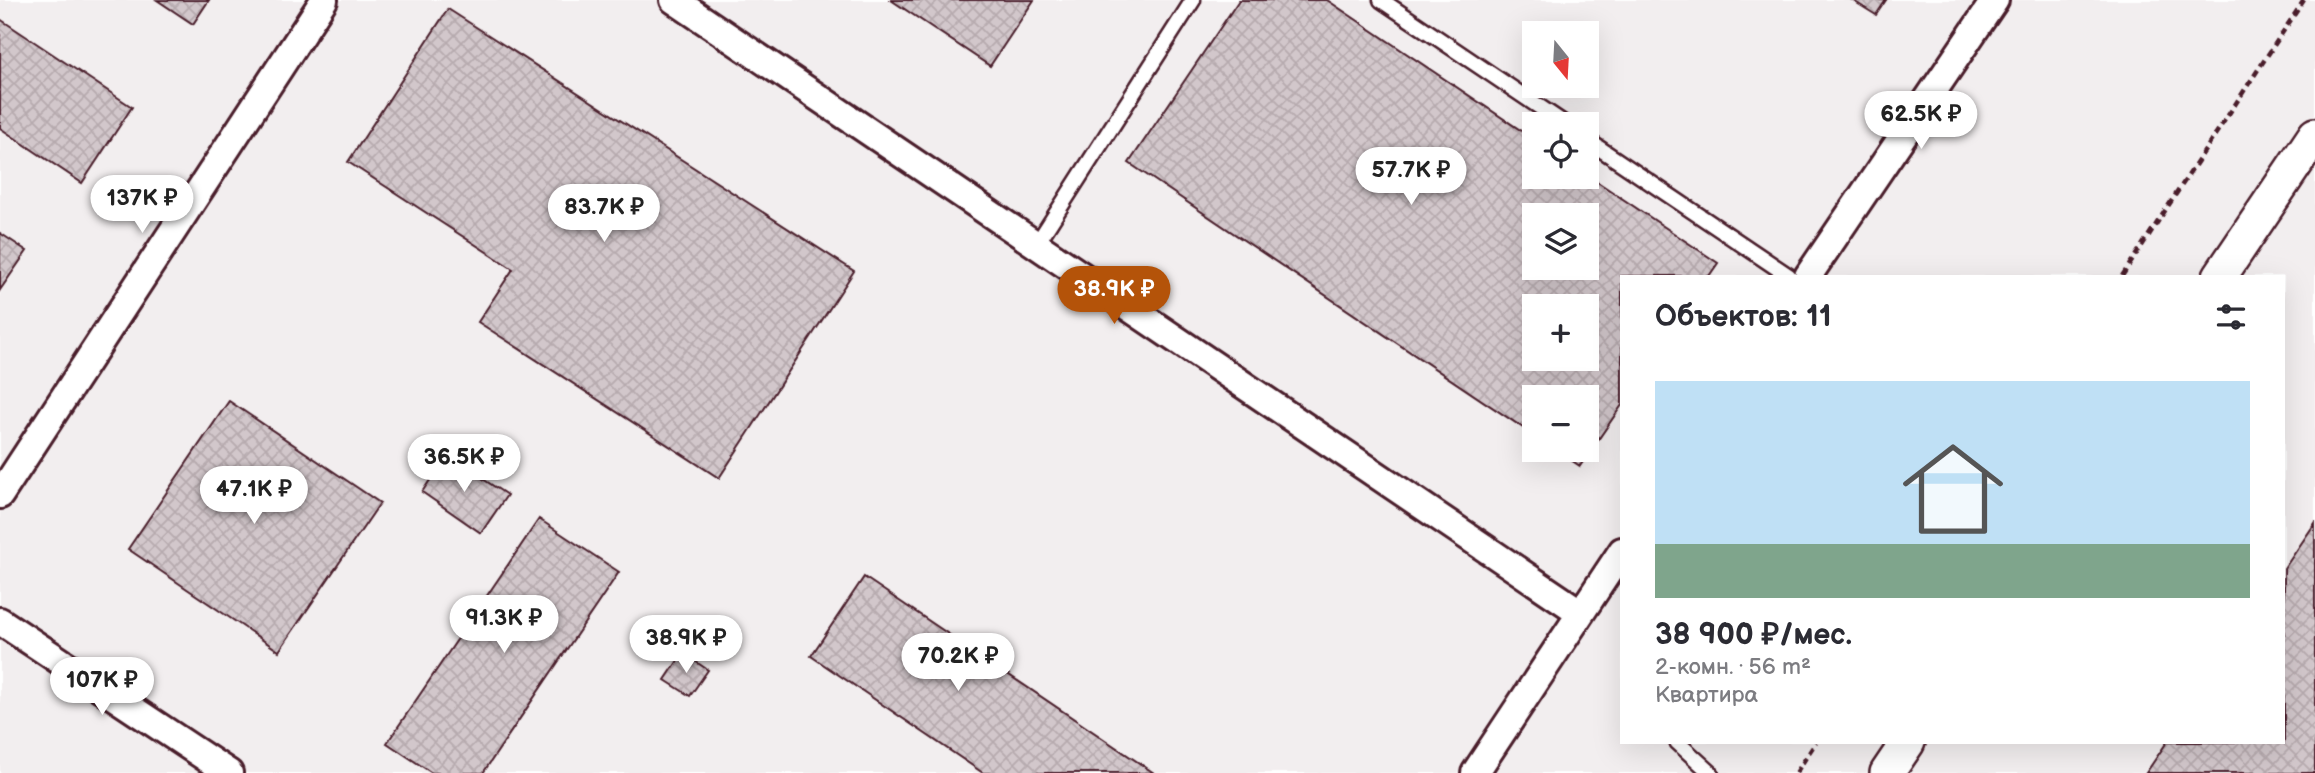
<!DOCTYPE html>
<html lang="ru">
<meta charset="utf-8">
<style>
:root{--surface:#fff;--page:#f2f2f3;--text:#2b2b33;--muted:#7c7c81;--accent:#b45309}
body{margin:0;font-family:"Balsamiq Sans",sans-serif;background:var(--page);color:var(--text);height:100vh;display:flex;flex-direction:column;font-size:26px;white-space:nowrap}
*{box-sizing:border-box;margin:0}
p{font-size:23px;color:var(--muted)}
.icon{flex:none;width:38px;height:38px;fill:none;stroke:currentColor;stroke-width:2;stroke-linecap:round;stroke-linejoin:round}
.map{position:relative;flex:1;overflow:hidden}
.sheet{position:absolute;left:1620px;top:275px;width:665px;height:469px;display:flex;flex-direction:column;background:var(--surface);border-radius:0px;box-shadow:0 7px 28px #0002}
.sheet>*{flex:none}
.needle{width:46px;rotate:162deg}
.buttons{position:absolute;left:1522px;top:21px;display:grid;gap:14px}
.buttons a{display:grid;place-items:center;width:77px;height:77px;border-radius:0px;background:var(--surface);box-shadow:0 7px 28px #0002;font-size:35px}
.price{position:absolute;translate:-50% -60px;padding:0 16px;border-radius:24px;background:#fff;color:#222;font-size:23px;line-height:46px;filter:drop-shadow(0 2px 4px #0008)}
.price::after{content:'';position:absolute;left:50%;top:42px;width:21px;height:16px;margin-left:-10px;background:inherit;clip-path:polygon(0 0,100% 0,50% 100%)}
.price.active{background:var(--accent);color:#fff}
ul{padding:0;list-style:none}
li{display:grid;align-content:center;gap:14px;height:371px;padding:0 35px}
li span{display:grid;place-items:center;height:217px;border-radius:0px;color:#555}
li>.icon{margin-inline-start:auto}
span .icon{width:126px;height:126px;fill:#fffc;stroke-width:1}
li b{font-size:30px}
h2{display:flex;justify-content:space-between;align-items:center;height:84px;padding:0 35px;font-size:30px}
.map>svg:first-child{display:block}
.built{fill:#f2eeef;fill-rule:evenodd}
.building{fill:url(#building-cross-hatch);stroke:#4a1f2b;stroke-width:2;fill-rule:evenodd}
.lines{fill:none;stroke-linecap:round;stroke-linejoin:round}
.service-casing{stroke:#4a1f2b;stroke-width:19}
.minor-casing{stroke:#4a1f2b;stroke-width:32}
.tertiary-casing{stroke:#4a1f2b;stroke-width:38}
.path{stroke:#4a1f2b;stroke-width:4.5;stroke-dasharray:7 5;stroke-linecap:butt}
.service{stroke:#fff;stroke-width:14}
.minor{stroke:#fff;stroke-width:26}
.tertiary{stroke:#fff;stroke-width:33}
</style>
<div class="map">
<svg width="2315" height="773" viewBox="0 0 2315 773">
<defs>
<pattern id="building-cross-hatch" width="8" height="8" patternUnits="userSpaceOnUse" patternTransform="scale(1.75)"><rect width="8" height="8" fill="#d2c7cb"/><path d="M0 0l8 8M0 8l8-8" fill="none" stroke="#b6aaae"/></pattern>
</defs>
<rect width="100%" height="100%" fill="#fff"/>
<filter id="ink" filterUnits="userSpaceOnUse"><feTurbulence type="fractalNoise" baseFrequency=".0143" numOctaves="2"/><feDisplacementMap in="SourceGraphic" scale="14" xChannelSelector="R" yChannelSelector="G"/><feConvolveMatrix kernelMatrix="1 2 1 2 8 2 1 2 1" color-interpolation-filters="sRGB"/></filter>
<g filter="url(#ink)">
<path class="built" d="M0 0H2315V773H0ZM1535 33H1587V86H1535ZM1535 124H1587V177H1535ZM1535 215H1587V268H1535ZM1622 276H2284V742H1622ZM1535 306H1587V359H1535ZM1535 397H1587V450H1535Z"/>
<path class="building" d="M157 0H209L193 24Z
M891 0H1034L990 66Z
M1239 0H1327L1535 140V177H1587V175L1718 263 1709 276H1622V405L1580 466 1556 450H1587V397H1535V436L1129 163ZM1535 215H1587V268H1535ZM1535 306H1587V359H1535Z
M1852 0H1886L1876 15Z
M448 9 854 271 719 478 478 322 513 269 348 162Z
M0 19 132 107 82 183 0 128Z
M0 233 27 251 0 290Z
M229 401 380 503 279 651 128 549Z
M447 455 507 495 481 533 422 492Z
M539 519 619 572 483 773H432L387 743Z
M2315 523V773H2146L2167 742H2284V569Z
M864 577 1154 773H983L811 656Z
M683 653 708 670 690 696 665 680Z"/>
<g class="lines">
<g class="service-casing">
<path id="service" d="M1381 0 1565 124
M1587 140 1789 276
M1036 245 1193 0
M1677 742 1711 773"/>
</g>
<g class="minor-casing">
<path id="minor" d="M674 0 1581 613
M1808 276 1995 0
M0 495 324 0
M0 621 229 773
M1475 773 1622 551"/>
</g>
<g class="tertiary-casing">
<path id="tertiary" d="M2220 276 2315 135
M1887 773 1908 742"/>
</g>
<path class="path" d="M2122 276 2304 0
M1796 773 1816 742"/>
<use href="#service" class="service"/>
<use href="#minor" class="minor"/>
<use href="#tertiary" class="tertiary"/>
</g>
</g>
</svg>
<div class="buttons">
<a><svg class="needle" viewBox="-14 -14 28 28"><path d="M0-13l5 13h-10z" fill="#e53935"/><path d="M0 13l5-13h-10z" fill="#7c7c81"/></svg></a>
<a><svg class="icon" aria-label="locate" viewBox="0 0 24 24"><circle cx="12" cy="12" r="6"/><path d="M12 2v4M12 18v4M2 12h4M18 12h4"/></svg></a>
<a><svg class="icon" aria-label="layers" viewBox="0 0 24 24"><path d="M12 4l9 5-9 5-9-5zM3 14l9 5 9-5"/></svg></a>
<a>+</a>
<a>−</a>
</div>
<b class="price" style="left:1921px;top:151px">62.5K ₽</b>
<b class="price" style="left:1411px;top:207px">57.7K ₽</b>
<b class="price" style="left:142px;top:235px">137K ₽</b>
<b class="price" style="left:604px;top:244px">83.7K ₽</b>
<b class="price active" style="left:1114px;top:326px">38.9K ₽</b>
<b class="price" style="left:464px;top:494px">36.5K ₽</b>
<b class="price" style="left:254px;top:526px">47.1K ₽</b>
<b class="price" style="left:504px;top:655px">91.3K ₽</b>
<b class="price" style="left:686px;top:675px">38.9K ₽</b>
<b class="price" style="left:958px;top:693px">70.2K ₽</b>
<b class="price" style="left:102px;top:717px">107K ₽</b>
<section class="sheet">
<h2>Объектов: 11<svg class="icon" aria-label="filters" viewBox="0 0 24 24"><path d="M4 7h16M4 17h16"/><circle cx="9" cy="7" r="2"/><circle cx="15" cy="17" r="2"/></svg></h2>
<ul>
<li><span style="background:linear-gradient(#bfe0f5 75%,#7fa58c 0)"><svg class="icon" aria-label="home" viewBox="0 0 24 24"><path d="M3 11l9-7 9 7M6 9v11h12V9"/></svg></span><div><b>38 900 ₽/мес.</b><p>2-комн. · 56 m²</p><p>Квартира</p></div></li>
</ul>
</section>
</div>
